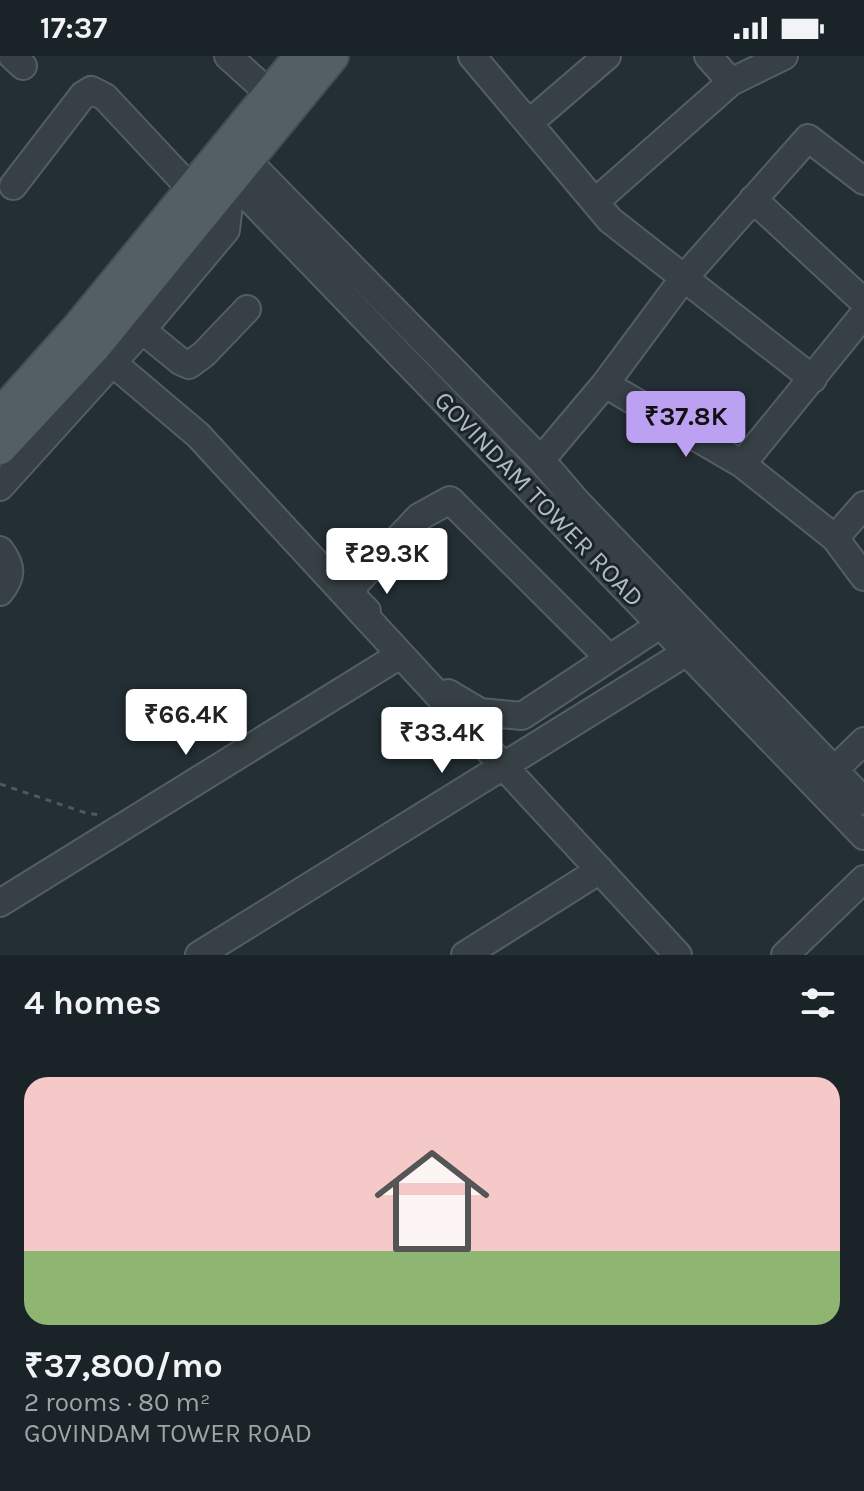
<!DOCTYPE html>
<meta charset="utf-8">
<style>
:root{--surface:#1a2327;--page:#232b2f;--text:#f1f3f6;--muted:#9fa4a7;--accent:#bca0f2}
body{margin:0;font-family:Karla,sans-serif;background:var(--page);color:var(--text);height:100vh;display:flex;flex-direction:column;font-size:30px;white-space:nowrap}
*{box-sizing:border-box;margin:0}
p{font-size:26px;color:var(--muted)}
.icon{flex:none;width:44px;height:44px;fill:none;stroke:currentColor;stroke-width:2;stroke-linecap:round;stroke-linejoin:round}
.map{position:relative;height:899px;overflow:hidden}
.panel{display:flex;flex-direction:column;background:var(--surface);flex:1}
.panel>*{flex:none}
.price{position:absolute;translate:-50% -68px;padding:0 18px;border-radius:8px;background:#fff;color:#222;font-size:26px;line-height:52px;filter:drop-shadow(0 2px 4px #0008)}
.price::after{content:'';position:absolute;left:50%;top:48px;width:24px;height:18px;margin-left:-12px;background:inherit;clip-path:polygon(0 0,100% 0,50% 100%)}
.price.on{background:var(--accent);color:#111}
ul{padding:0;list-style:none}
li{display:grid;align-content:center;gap:16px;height:424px;padding:0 24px}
li span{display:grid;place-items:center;height:248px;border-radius:24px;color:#555}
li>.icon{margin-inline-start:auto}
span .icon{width:144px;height:144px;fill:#fffc;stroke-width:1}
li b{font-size:34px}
h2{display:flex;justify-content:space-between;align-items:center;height:96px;padding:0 24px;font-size:34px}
.status{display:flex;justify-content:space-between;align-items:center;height:56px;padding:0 40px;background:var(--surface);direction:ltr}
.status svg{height:22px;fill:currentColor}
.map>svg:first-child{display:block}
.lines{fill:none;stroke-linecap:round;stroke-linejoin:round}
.minor-casing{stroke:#535e63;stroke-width:30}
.major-casing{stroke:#424c51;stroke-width:36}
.path{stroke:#4b5b58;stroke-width:3;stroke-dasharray:6 6;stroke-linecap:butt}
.minor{stroke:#364045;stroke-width:26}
.major{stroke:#545f65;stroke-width:32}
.labels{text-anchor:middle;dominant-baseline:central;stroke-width:6;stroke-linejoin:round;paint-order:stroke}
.street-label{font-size:26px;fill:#b0bbc1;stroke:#1b2529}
</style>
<div class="status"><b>17:37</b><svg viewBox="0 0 49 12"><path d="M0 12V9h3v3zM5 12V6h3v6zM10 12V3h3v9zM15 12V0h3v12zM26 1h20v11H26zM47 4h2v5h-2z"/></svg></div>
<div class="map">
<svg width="864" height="899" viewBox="0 0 864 899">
<rect width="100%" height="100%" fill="#232f34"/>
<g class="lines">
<g class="minor-casing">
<path id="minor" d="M12 0 23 10
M228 0 270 38
M472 0 610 164 813 323
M708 0 731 26
M529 67 607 0
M233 90 541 404 577 446 864 745
M220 112 864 780
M13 130 83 39 91 34 105 41 192 134
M753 143 864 246
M595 146 731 26 784 0
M131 265 180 305 189 309 204 298 247 253
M94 291 198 379 678 899
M605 328 683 223 808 82 864 125
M541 404 605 328 742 408 835 482
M742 408 864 258
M0 431 142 274 226 174 232 123
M864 449 835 482 864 521
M0 494C12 510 13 520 0 536
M367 555 354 542V529L419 461 450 444 609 602
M448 637 480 656 522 660 660 569
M824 724 864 685
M0 847 400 599
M199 899 700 588
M465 899 600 814
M785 899 864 823"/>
</g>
<g class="major-casing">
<path id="major" d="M5 354 80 270 301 0
M0 392 94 291 332 0"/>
</g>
<path class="path" d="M0 728 86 757 101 759"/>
<use href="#minor" class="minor"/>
<use href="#major" class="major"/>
</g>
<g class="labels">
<g class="street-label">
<text transform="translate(539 443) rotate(46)">GOVINDAM TOWER ROAD</text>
</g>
</g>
</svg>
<b class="price on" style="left:686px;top:403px">₹37.8K</b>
<b class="price" style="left:387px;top:540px">₹29.3K</b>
<b class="price" style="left:186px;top:701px">₹66.4K</b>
<b class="price" style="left:442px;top:719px">₹33.4K</b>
</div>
<section class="panel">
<h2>4 homes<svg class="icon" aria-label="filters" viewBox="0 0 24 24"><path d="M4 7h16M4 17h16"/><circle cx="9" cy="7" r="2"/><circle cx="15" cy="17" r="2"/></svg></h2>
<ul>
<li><span style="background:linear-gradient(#f6c9c9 70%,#8fb573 0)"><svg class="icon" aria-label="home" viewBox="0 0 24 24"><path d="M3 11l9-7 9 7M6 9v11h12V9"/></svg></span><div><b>₹37,800/mo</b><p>2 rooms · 80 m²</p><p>GOVINDAM TOWER ROAD</p></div></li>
</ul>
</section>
